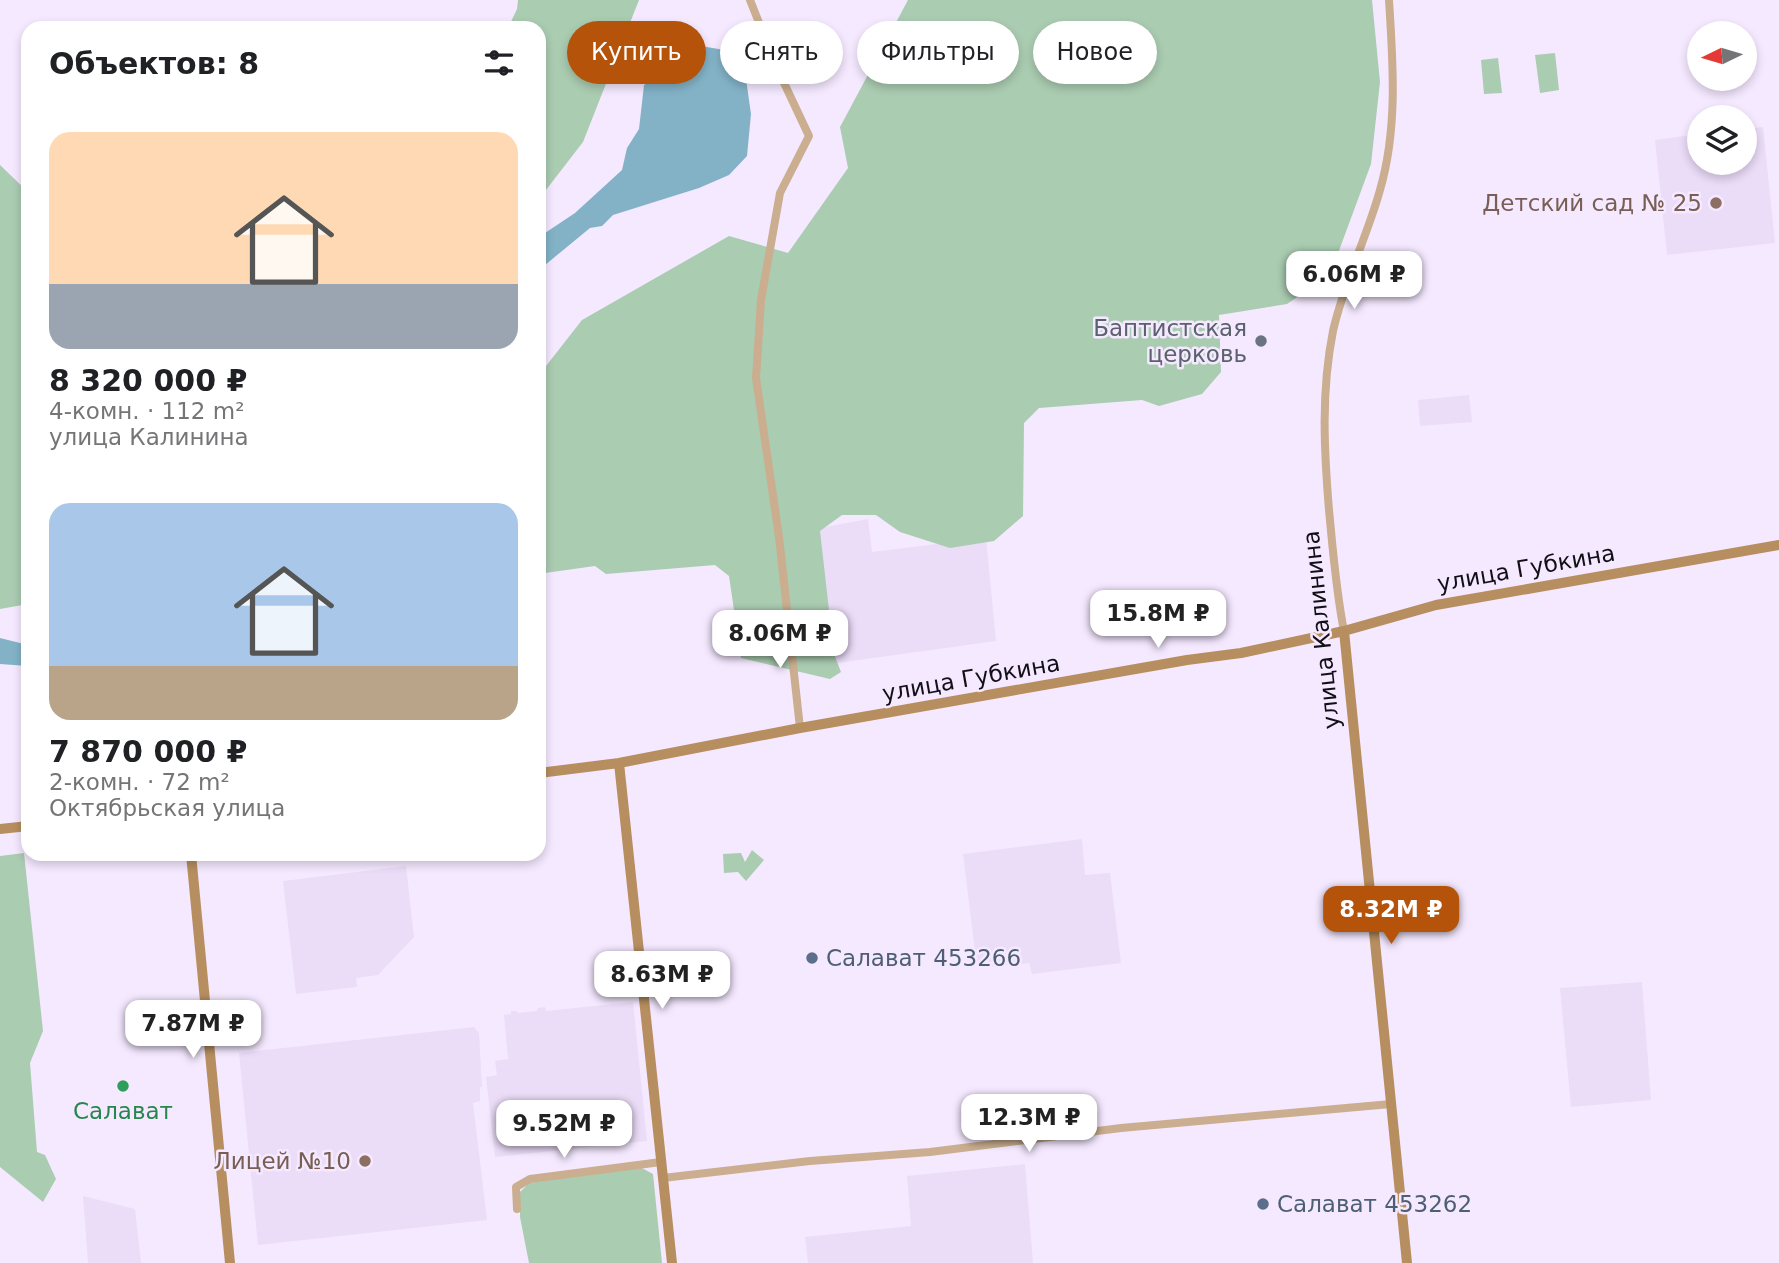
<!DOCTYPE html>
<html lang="ru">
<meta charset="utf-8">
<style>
:root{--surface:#fff;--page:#f6f6f6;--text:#202124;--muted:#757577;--accent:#b45309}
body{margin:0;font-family:"DejaVu Sans",sans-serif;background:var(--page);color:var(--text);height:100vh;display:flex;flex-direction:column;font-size:26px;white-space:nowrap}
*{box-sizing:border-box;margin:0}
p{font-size:23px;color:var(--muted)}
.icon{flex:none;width:38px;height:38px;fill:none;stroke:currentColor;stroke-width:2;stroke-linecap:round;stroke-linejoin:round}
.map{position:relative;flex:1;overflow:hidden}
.details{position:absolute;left:21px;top:21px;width:525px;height:840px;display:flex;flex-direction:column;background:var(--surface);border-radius:21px;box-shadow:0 4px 10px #0003}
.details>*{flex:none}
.guide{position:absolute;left:567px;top:21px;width:665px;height:63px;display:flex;gap:14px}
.needle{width:46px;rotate:265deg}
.controls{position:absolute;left:1687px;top:21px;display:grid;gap:14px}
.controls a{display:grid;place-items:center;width:70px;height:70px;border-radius:50%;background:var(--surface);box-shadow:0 4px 10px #0003;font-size:35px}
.price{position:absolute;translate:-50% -60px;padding:0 16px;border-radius:14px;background:#fff;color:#222;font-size:23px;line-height:46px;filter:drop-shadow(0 2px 4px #0008)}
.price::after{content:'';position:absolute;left:50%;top:42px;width:21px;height:16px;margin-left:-10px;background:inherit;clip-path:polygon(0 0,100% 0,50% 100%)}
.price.current{background:var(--accent);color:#fff}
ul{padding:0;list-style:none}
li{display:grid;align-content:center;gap:14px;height:371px;padding:0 28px}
li span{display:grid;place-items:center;height:217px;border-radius:21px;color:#555}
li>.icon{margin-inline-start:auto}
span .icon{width:126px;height:126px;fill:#fffc;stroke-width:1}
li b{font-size:30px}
h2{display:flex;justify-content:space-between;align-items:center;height:84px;padding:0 28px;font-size:30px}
.chip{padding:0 24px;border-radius:32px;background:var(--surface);box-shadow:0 4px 10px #0003;font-size:24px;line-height:63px}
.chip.current{background:var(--accent);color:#fff}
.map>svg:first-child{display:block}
.built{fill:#ebdcf8}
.green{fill:#aaccb1}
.water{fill:#83b2c7}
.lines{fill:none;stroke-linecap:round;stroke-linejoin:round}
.street{stroke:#caae8f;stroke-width:8}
.secondary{stroke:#b78e5f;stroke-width:10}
.education-dot{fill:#8d6e63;stroke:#f5e9ff;stroke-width:2.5}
.worship-dot{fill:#6b7280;stroke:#f5e9ff;stroke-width:2.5}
.service-dot{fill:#5c6f8a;stroke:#f5e9ff;stroke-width:2.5}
.leisure-dot{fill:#2e9e5b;stroke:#f5e9ff;stroke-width:2.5}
.labels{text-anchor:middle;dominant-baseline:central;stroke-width:5;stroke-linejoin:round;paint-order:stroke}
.education-label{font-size:23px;fill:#785e54;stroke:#f5e9ff;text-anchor:end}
.worship-label{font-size:23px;fill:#5b616d;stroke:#f5e9ff;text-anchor:end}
.street-label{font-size:23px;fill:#120f16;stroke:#f5e9ff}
.service-label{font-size:23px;fill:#4e5e75;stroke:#f5e9ff;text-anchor:start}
.leisure-label{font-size:23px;fill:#27864d;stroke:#f5e9ff}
</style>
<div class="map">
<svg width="1779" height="1263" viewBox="0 0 1779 1263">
<rect width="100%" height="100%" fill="#f5e9ff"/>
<path class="built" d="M1763 127 1775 243 1667 255 1655 140 1699 134V163H1745V129Z
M1469 395 1472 422 1420 426 1418 400Z
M868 519 872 552 986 538 996 641 830 664 815 529Z
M1082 839 1085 875 1110 873 1121 963 1032 974 1029 963 977 968 963 854Z
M406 866 414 937 378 975 356 978 357 987 296 994 283 881Z
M1642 982 1651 1100 1571 1107 1560 988Z
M633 1002 647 1141 495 1157 486 1077 497 1075 495 1061 508 1059 504 1015 511 1014V1011H517L518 1013 537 1011 538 1008 545 1007 546 1011Z
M474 1027 479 1033 482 1087H480V1101L473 1103 487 1220 258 1245 239 1053Z
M1025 1164 1033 1263H808L805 1237 911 1226 907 1176Z
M83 1196 135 1209 141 1263H88Z"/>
<path class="green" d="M518 0H639L583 142 539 199V28H508L517 9Z
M908 0H1372L1380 82 1371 164 1330 275 1287 304 1219 315 1221 372 1202 394 1159 406 1142 400 1039 408 1024 423 1023 516 994 541 950 548 900 532 876 515H842L820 531 834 654 841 672 830 679 741 658 729 576 715 565 606 574 595 566 545 573 539 571V375L582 320 729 236 788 253 848 168 840 127Z
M1555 53 1559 90 1540 93 1535 55Z
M1498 58 1502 93 1484 94 1481 60Z
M0 165 28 192V604L0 609Z
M752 850 764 860 746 881 738 872 724 873 723 854 741 853 745 862Z
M24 853 43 1031 30 1063 37 1152 45 1155 56 1179 43 1202 0 1167V856Z
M640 1167 653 1174 662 1263H529L520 1217V1192L529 1183Z"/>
<path class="water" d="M701 46 730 51 743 58 751 114 747 156 729 175 699 188 613 215 602 226 590 228 539 270V237L575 213 622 170 627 148 639 129 644 85 673 68Z
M0 638 28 645V666L0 664Z"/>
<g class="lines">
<path class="street" d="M750 0 777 68 809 136 780 193 761 300 756 378 779 537 800 728
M1344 631C1336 591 1333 551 1329 510 1324 449 1321 392 1333 331 1344 282 1367 237 1380 190 1398 128 1393 63 1389 0
M663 1178 810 1161 930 1152 1121 1128 1391 1104
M517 1209 516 1187 530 1179 661 1162"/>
<path class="secondary" d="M1344 631 1407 1263
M619 763 672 1263
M539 773 619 763 800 728 1187 660 1241 653 1344 631 1436 605 1779 545
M0 829 28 826
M191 854 230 1263"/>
</g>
<g class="education-dot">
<circle cx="1716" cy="203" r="7"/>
<circle cx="365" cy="1161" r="7"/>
</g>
<circle class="worship-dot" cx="1261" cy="341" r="7"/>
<g class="service-dot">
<circle cx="812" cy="958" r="7"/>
<circle cx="1263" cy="1204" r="7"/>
</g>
<circle class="leisure-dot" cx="123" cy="1086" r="7"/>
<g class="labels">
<g class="education-label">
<text x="1702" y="203">Детский сад № 25</text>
<text x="351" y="1161">Лицей №10</text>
</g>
<g class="worship-label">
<text x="1247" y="328">Баптистская<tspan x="1247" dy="26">церковь</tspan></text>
</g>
<g class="street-label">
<text transform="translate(1526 568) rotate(-10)">улица Губкина</text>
<text transform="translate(1321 630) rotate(-96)">улица Калинина</text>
<text transform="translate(971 678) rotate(-10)">улица Губкина</text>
</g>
<g class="service-label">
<text x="826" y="958">Салават 453266</text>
<text x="1277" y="1204">Салават 453262</text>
</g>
<g class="leisure-label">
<text x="123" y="1111">Салават</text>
</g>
</g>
</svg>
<div class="controls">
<a><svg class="needle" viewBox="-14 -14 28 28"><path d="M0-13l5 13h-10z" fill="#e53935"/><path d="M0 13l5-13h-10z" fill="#757577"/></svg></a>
<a><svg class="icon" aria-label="layers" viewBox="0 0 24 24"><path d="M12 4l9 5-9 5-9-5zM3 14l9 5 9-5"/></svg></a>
</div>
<b class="price" style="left:1354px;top:311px">6.06M ₽</b>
<b class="price" style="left:1158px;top:650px">15.8M ₽</b>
<b class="price" style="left:780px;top:670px">8.06M ₽</b>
<b class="price current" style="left:1391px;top:946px">8.32M ₽</b>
<b class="price" style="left:662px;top:1011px">8.63M ₽</b>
<b class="price" style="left:193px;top:1060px">7.87M ₽</b>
<b class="price" style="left:1029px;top:1154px">12.3M ₽</b>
<b class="price" style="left:564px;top:1160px">9.52M ₽</b>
<div class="guide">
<a class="chip current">Купить</a>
<a class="chip">Снять</a>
<a class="chip">Фильтры</a>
<a class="chip">Новое</a>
</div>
<section class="details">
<h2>Объектов: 8<svg class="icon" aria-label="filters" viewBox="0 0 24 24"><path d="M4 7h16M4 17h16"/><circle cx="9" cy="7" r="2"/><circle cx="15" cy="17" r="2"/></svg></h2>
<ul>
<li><span style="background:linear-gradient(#ffd9b3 70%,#9aa5b1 0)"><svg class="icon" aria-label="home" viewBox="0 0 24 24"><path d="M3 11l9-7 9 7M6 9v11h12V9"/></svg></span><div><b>8 320 000 ₽</b><p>4-комн. · 112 m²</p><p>улица Калинина</p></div></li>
<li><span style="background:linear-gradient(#a9c7e8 75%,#b9a48a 0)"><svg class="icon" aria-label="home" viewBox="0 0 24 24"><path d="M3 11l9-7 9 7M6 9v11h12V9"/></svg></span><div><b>7 870 000 ₽</b><p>2-комн. · 72 m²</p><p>Октябрьская улица</p></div></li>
</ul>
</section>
</div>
